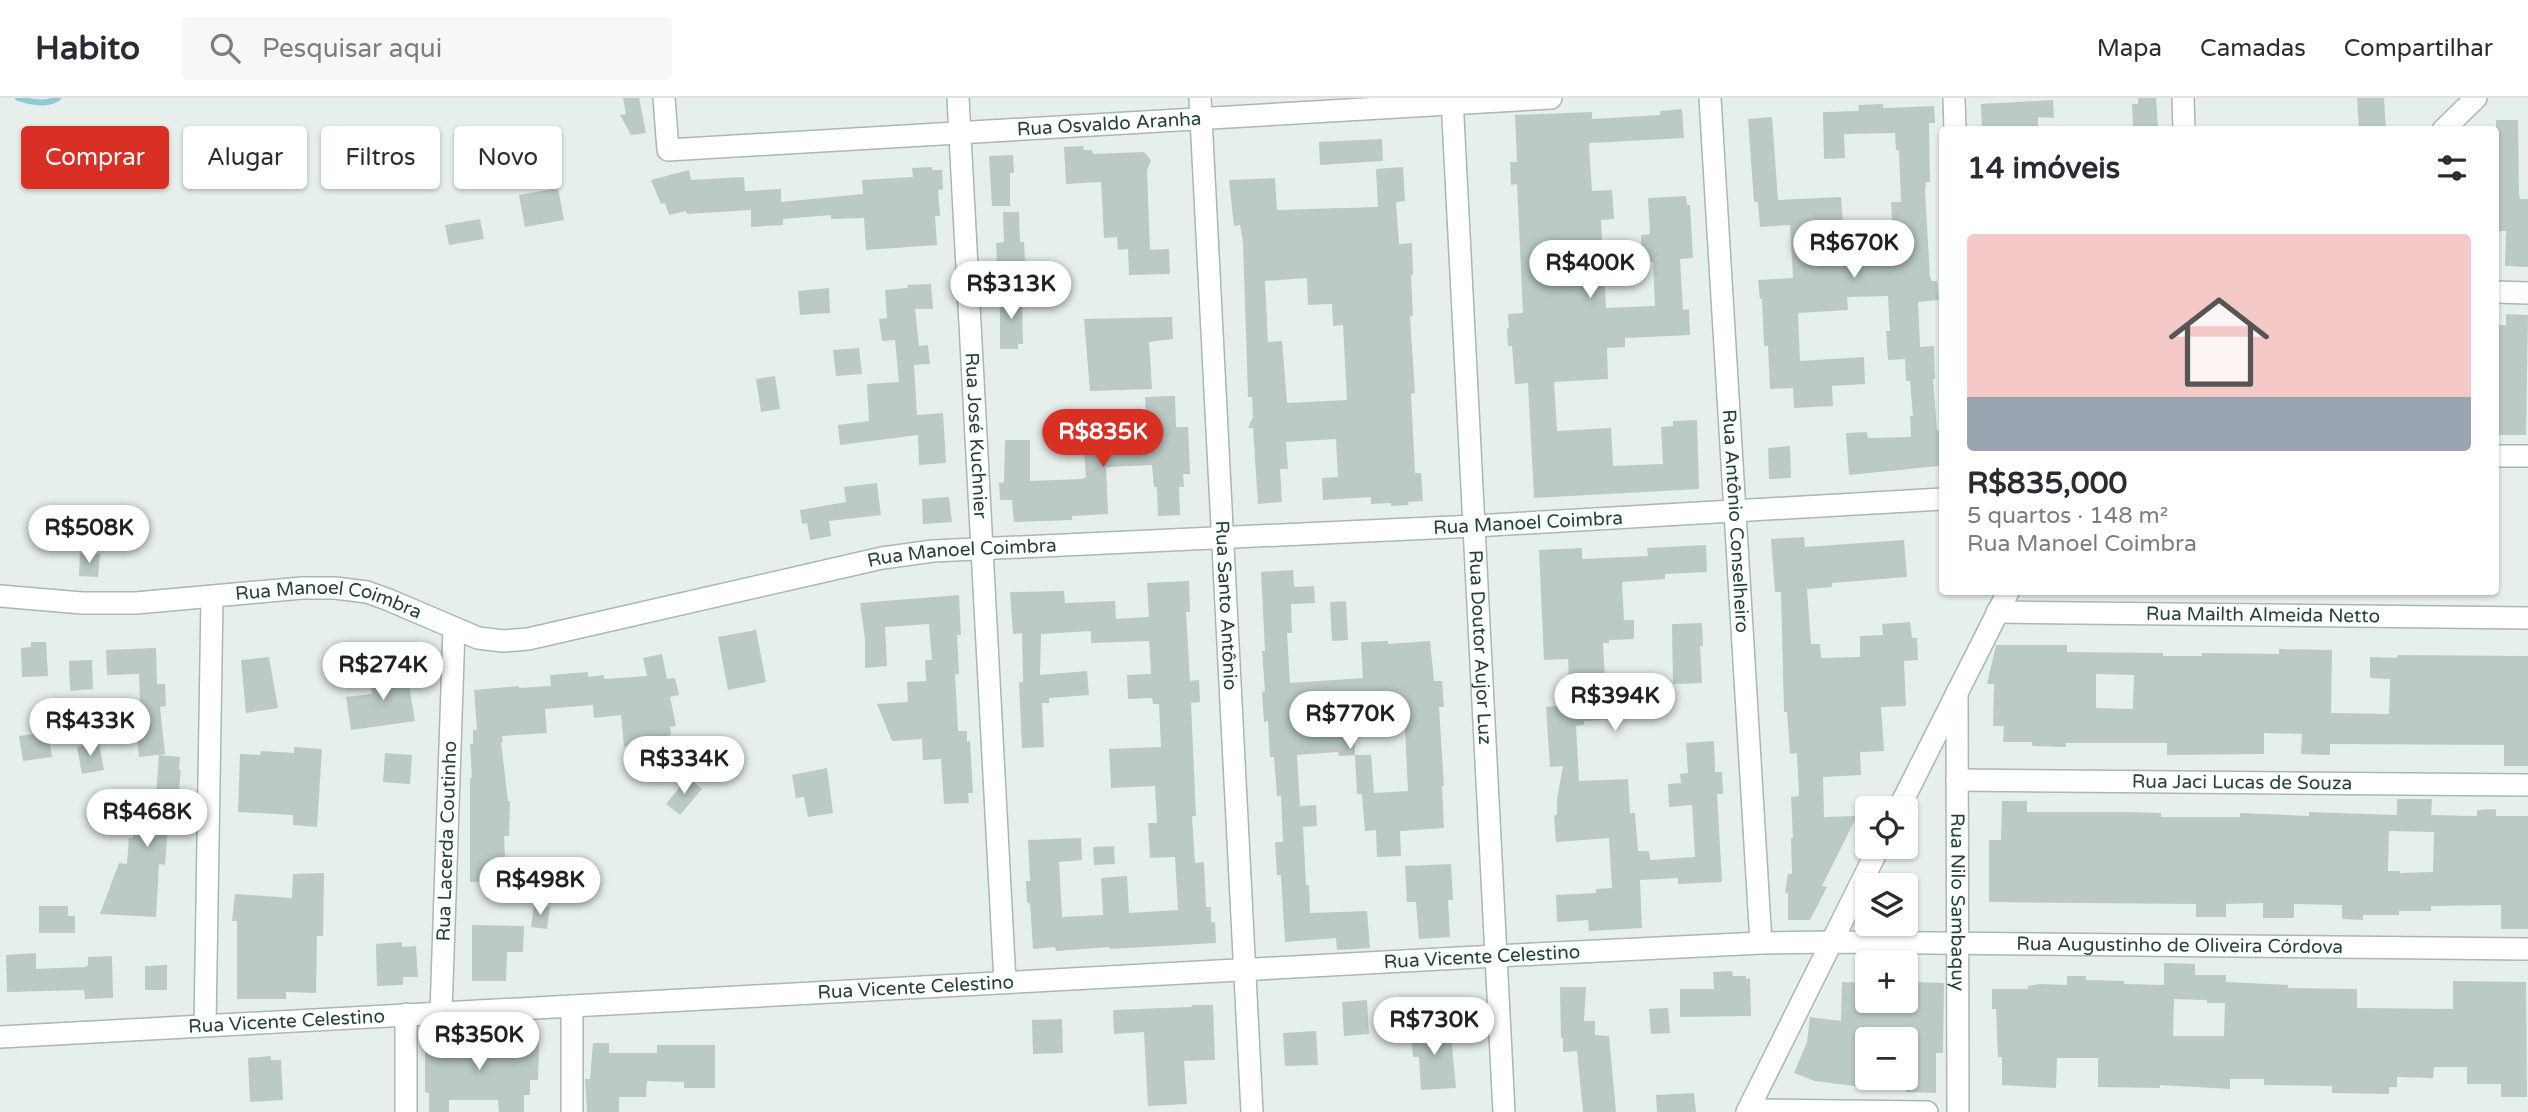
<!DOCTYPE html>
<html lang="pt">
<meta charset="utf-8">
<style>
:root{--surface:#fff;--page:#f7f7f7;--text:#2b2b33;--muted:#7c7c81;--line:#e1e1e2;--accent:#d93025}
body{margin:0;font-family:"Varela Round",sans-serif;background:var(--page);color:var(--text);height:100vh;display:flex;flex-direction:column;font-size:26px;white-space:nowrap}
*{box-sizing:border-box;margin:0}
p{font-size:23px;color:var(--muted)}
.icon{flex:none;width:38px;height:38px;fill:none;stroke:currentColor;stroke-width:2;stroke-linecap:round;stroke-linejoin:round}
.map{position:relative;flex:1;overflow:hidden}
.panel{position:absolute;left:1939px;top:28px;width:560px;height:469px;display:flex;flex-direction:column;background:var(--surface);border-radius:7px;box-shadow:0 2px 5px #0004}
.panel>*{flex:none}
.guide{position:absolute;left:21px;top:28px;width:665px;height:63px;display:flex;gap:14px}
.controls{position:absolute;left:1855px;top:698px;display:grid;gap:14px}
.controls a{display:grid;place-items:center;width:63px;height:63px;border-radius:7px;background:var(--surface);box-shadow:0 2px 5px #0004;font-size:35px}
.price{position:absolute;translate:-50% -60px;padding:0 16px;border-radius:24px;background:#fff;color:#222;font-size:23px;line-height:46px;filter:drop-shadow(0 2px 4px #0008)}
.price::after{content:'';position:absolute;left:50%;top:42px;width:21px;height:16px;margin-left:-10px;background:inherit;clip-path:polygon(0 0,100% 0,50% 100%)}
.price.active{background:var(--accent);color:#fff}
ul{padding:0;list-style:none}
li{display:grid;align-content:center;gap:14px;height:371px;padding:0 28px}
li+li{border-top:2px solid var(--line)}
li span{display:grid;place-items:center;height:217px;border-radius:7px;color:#555}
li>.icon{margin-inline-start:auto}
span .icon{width:126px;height:126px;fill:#fffc;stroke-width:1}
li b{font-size:30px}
h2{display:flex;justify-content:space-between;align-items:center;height:84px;padding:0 28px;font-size:30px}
.tag{padding:0 24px;border-radius:7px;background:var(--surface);box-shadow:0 2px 5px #0004;font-size:24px;line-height:63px}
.tag.active{background:var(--accent);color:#fff}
header{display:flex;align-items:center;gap:42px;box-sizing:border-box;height:98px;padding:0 35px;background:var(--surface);border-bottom:2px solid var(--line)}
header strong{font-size:33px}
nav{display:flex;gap:38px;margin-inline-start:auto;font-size:24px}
.search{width:490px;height:63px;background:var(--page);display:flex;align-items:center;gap:18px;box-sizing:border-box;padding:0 24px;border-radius:7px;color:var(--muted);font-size:26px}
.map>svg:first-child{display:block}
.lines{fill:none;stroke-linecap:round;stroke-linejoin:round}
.stream{stroke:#8ec9d4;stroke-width:6}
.building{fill:#bbcac4;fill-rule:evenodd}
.minor-casing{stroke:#a8b8b2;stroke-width:24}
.tertiary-casing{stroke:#a8b8b2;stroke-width:24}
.minor{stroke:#fff;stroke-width:21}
.tertiary{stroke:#fff;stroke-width:21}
.labels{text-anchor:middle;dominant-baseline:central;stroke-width:6;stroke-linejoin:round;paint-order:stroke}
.street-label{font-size:19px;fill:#24423a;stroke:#f7fbf9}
</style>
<header>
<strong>Habito</strong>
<div class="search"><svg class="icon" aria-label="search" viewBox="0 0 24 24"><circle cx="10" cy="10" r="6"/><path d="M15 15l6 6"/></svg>Pesquisar aqui</div>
<nav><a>Mapa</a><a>Camadas</a><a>Compartilhar</a></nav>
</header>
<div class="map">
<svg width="2528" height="1014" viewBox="0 0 2528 1014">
<rect width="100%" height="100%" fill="#e6efeb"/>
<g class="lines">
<path class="stream" d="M18 0C30 4 46 8 58 0"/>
</g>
<path class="building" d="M623 0H639L646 35 631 37 620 17 626 16Z
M2138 0H2156L2158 29 2133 30 2132 6H2138Z
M2357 0H2384L2386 32H2359Z
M2053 2 2054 20 2038 19V28L1982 32 1981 6Z
M1883 6V10L1934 8 1935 25H1929L1930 84H1926L1925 93 1930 179 1932 183H1937L1939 202 1918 204 1920 249 1934 248 1935 281H1933L1937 332H1942V358H1939V368L1849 377 1846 335 1867 334 1868 340 1911 339 1910 318H1913L1910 283H1906L1905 261 1888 262 1886 233H1890L1888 198 1847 199 1848 212 1798 215 1800 263 1864 259 1865 286 1832 288 1833 308 1794 310 1793 290 1770 291 1768 248H1764L1762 201H1760L1758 182 1793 180 1790 127 1760 129 1758 104H1754L1748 21 1772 19 1778 102 1841 99 1844 138 1893 136 1891 104H1901L1899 52H1896L1895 35 1844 36 1845 60 1824 61 1823 14 1859 13 1858 7Z
M1682 11 1684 40 1590 45 1589 48 1592 93 1612 92 1614 121 1601 122 1606 210 1655 208 1653 164H1642L1641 137 1650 136 1648 100 1686 98 1687 107H1690L1693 160 1680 161 1683 212 1689 211 1690 237 1625 240V249L1607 250 1608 281 1554 284 1557 333 1611 330 1613 368 1663 366 1661 329 1673 328V323L1697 322 1699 391 1534 400 1528 285 1515 286 1512 248H1508L1507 230H1509L1508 216 1523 215 1517 86 1511 87 1510 64H1517L1515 17 1592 14V21L1660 17V13Z
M2496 22H2518L2519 96 2520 101H2528V169L2505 168 2506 133H2499V121L2496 120Z
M1382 41 1383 63 1320 67 1319 44Z
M1083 48 1084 52H1092L1093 56 1144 54 1151 62 1147 72 1150 152 1169 151 1170 176 1129 177 1128 151 1118 152 1117 139 1104 140 1101 84 1066 86 1064 49Z
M1013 57 1014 75H1010V108H992L989 58Z
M932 69V72H942L943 91 938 92 940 118H935L937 147 866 152 864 120 831 121V117L783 121V127L751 129V112L687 116 686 113 669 117 665 105 661 106 651 82 689 72 691 82 744 79 745 93 781 91V104L863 96 862 82 913 79 912 70Z
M1403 69 1405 103 1396 104 1399 146 1412 145 1413 177H1411L1413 218H1410L1415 295 1411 296 1415 375H1421L1423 403 1408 404 1409 407 1391 408V405L1371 406V399L1323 402 1322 380 1338 379 1336 341 1286 344 1288 371H1280L1282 404 1258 406 1253 330H1248L1253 319 1252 299H1248L1243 144 1240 127 1234 128 1229 82 1275 80 1277 112 1378 109 1376 71ZM1307 180 1308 207 1332 206 1333 228 1343 227 1347 302 1287 305 1282 243 1268 244 1265 183Z
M558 90 564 122 525 129 519 97Z
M1003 114H1019L1020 144H1024L1025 163H1020V187L1005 188 1004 164H997L996 145 1004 144Z
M480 121 484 141 449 147 445 127Z
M931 186 933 211H915L919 248 928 247 930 266 914 267 917 317 943 315 946 365 919 367 918 337 840 347 838 327 869 323 867 286 899 284 895 242 882 243 879 221 887 220 885 192 908 190 907 187Z
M829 190 830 215 800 217 798 193Z
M1022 196 1023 246H1018V251H1000V197Z
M2506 216 2528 217 2526 337H2496V227H2506Z
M1172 219 1173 241 1149 244 1152 291 1090 293 1084 221Z
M859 250 862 276 836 278 833 252Z
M775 278 780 311 761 314 756 281Z
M1175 298 1176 329H1188L1190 376H1183L1184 389H1179L1180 417 1158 418 1157 389H1154L1152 367 1106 369 1108 416 1072 418V422L1014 424 1012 402H1000L999 385 1004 384 1005 342H1030V383L1082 381 1086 379 1083 340 1098 338V331L1147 330 1145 299Z
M1790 348 1791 380 1769 381 1768 350Z
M877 385 881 417 829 423 831 438 810 442 807 425 802 426 800 412 846 404 844 389Z
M949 399 952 424 923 426 922 401Z
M1804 439 1805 449 1904 442 1907 479 1832 485V489L1807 491 1811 546H1820L1821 560 1860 559V538L1883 537 1882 526 1910 524 1912 540H1917L1918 562 1904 563 1906 608 1881 609 1884 653 1860 654 1861 677 1823 679 1824 719 1857 718 1822 788 1827 789 1810 822H1788V795H1785L1788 776H1792L1791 740H1793L1791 699 1799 698 1797 655 1790 656 1787 614H1784L1781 494H1775L1771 441Z
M1706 447 1707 474 1665 476V481L1622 484 1624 522H1634V541L1609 542V545H1603L1606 601 1629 599 1630 620 1584 623V627L1576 628 1579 683 1628 681 1630 715H1635L1638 753H1649L1650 762 1695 759 1692 707 1669 709 1668 686 1681 685 1680 676 1688 675 1686 645 1714 643 1715 674H1722L1723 696H1717L1722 784 1678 786V780L1640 782 1642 830 1589 833 1588 822 1557 824 1556 797 1596 795V791L1612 790 1609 740 1556 744 1554 717H1557V701L1563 668 1550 669 1546 609 1570 607 1568 561 1544 562 1539 452 1582 450V461L1648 458 1647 450Z
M80 455 100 456 98 479 79 478Z
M1293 472 1294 489 1314 488 1315 505 1291 506 1292 535H1287L1290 585 1363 580 1361 544 1388 543V546L1430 543 1434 583H1442L1444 609H1439L1444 688H1442L1444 730 1400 733 1401 758 1377 759 1376 732 1365 733 1362 696H1357L1355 657 1339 658 1338 654 1297 657 1300 708 1316 707 1317 728 1303 729 1306 787H1309L1310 815 1367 813 1370 850 1337 852 1336 840 1285 844 1281 777H1277L1275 744H1283L1281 698H1277L1274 659H1270L1268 623 1264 624 1262 594 1265 593 1262 553H1265L1261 474ZM1404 611 1408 693 1374 695 1371 657H1355L1353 614Z
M1189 483 1190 514H1186L1190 583 1199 582 1200 604 1191 605 1196 718H1192L1195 765 1204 764 1206 809H1211V824H1215L1216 845 1110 851V849L1056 853 1055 849 1033 851 1030 805H1027L1026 783H1030L1028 742 1081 740 1082 762 1059 764 1062 819 1103 817 1101 780 1127 778 1129 815 1178 812 1175 759 1150 760 1148 725H1157L1155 688 1111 690 1109 651 1161 649 1159 606H1153L1152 600 1128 601 1127 577 1151 576 1149 543 1091 545V533L1041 536 1040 577 1087 573 1089 597 1049 600V605H1042L1044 649 1022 650 1019 584H1023L1022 535 1013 536 1010 494 1064 493 1065 505 1115 503 1116 521 1149 519 1147 485Z
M959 497 961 537H957L959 576H955L958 633H967V644L970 643 973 695H968L969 705 944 706 941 661 923 662 922 641 892 643 877 606 908 604 907 584 926 583 925 562H932L929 526 885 529 887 568 865 570V541L860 505Z
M1346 503 1348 542 1332 543 1330 504Z
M1702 525 1703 548H1700L1702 585 1673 586 1672 526Z
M756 532 766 584 728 592 718 539Z
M31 544H46L48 578 22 579 21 550 31 549Z
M1996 547H2067V554L2163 555V558H2202V555L2279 556V551L2332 552 2331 615 2389 616 2390 581 2370 580V559L2397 560 2398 557 2528 558V668H2504V647L2330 646V657L2301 656 2302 636 2264 635V656L2167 657V645H2066V649L2032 648V644H2003L2004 628H1993L1994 586H1987ZM2096 576 2134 577 2133 611 2096 610Z
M156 550 157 586H165L166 608 160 609 165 656 139 659 136 627 141 626 139 576 107 577 106 552Z
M662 556 667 581 675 580 679 597 670 599 676 628 670 629 671 637 624 649 621 617 594 620 593 607 545 611 547 635 502 638 503 644H501L508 703H510L509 738H504L505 759H495L496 783 470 784V680H472L470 646H473V632H477L474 592 519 588V590L551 588 550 577 588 574V579L604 577V581L647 578 643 560Z
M269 559 278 610 246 615 241 562Z
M92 562 93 591 70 593 69 563Z
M406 570 415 623 351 632 346 599 372 596 370 575Z
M48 634 52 659 23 663 19 638Z
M99 645 104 672 82 676 77 649Z
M294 649 322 651 317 729 293 727V717L238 714 240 656 260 657 261 653 294 655Z
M385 655 412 657 410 686 383 684Z
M159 657 180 659 179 672H181L175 726 168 725 165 767 159 766 156 819 100 816 119 765 127 766 129 740H133L134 732H141L145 698H156Z
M827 670 833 715 808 719 804 699 796 700 792 677Z
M688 679 702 691 680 717 666 706Z
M2397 701H2432L2431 717 2477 718V712L2496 711V718H2528V831H2501V807L2431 808V813H2399V817H2363V822L2342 821V807L2294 806V820H2263V805L2226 806V819H2196V806L1989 804V742H2001L2002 703H2027V714H2125L2161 715V719H2240V715L2309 718V714L2397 717ZM2389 733 2434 734 2433 774 2400 775V773H2388Z
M1114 748 1115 766 1094 767 1093 749Z
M1451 766 1453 802H1448L1450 839 1419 841 1416 804H1407L1405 768Z
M324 775 323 838H317L316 895 286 894V901H237V823H232L235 796 292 800 293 776Z
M534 807 550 809 547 831 531 829Z
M39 808H68V818H75V835H39Z
M472 827 524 828 523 854H507L506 883H472Z
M402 844V849L416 848 418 879H403V887L377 888 376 846Z
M36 855V871L85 869 88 867V859L112 858 113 900 85 901 84 892 7 894 6 857Z
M2164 865 2195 866V877H2226V884L2288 887V890L2357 891V910L2453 911V883L2526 884 2527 999H2501V986H2467V969H2434L2433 980 2397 979V989H2389V996L2332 995V988L2264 987V981H2230V991L2160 987V990L2098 989V960H2057L2056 990 2002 987V959H1998L1996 911H1992V891H2028V888L2039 886 2067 887V878H2086V882L2124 883V886L2164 887ZM2174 901 2207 902V905H2225L2224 938H2173Z
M167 867V892H145V868Z
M1732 873 1733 878H1746V881L1750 880 1751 918 1680 919V891H1714L1713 874Z
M1842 884 1867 885V903H1914V884L1944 885 1943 955H1936V995L1906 994V942H1867L1862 989 1815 983 1794 975 1807 944 1810 919 1841 923Z
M1560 889H1586L1584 923H1595V937L1609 938 1616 1014H1583L1577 953 1563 954V940H1561Z
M1367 902 1369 936 1344 938 1342 904Z
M1192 907H1213L1215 962 1184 963 1187 1006 1148 1008 1144 934 1114 936 1113 912 1192 909Z
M1668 910 1670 935 1651 936 1649 911Z
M1062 921 1063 955 1033 956 1032 922Z
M1450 928 1456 990 1421 992 1419 959H1413L1411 930Z
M1316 933 1318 967 1285 968 1283 935Z
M428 938H464V946L539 944 538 982H530V997H524V1014H499L498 1002H449V1014H429V995L425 994V940H428Z
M593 945H609V955H657V947H715V990H684V984L647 983 646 999H619V1014H587L585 981H590Z
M271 958V962H281L283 1002 250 1004 248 960Z
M1694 995 1696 1014H1657L1656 997Z"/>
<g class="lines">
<g class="minor-casing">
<g id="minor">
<path id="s1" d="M664 0 668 52 1551 0"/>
<path id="s2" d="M958 0 1005 884"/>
<path id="s3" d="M1200 0 1252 1014"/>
<path id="s4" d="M1710 0 1761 845"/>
<path d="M1954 0 1955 32"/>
<path d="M2183 0 2184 32"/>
<path d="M2443 32 2476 0"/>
<path d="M2496 194 2528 195"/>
<path d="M2496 358H2528"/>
<path d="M1474 428 1942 401"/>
<path id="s5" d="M1997 514 2528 520"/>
<path id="s6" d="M1957 594 1958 1014"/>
<path id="s7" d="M1957 682 2528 687"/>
<path d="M1899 710 2008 494"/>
<path id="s8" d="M1496 858 1761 845 1832 844 2528 851"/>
<path d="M572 908V1014"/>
<path id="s9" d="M441 915 454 531"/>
<path d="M205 927 212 500"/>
<path d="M1748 1012 1927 1014"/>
<path d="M1747 1014 1879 749"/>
</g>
</g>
<g class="tertiary-casing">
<g id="tertiary">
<path id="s10" d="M1452 0 1504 1014"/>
<path id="s11" d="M0 498 82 505H136L302 490H335L367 494 389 502 478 540 503 543 528 541 882 460 933 453 1474 428"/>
<path id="s12" d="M0 939 1496 858"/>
<path d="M406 1014V916"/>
</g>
</g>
<use href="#minor" class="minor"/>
<use href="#tertiary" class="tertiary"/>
</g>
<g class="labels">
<g class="street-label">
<text stroke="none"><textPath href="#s1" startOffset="494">Rua Osvaldo Aranha</textPath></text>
<text stroke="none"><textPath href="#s2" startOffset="338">Rua José Kuchnier</textPath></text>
<text stroke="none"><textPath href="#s4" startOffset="424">Rua Antônio Conselheiro</textPath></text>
<text transform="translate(1528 425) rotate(-3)">Rua Manoel Coimbra</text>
<text stroke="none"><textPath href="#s11" startOffset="982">Rua Manoel Coimbra</textPath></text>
<text stroke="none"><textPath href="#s3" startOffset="508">Rua Santo Antônio</textPath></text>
<text stroke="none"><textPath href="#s11" startOffset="331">Rua Manoel Coimbra</textPath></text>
<text stroke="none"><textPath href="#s5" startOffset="266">Rua Mailth Almeida Netto</textPath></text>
<text stroke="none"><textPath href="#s10" startOffset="550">Rua Doutor Aujor Luz</textPath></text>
<text stroke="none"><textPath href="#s7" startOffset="285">Rua Jaci Lucas de Souza</textPath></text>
<text stroke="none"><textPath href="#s9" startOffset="172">Rua Lacerda Coutinho</textPath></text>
<text stroke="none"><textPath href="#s6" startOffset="210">Rua Nilo Sambaquy</textPath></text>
<text stroke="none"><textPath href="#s8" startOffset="684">Rua Augustinho de Oliveira Córdova</textPath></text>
<text transform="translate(1482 859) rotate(-3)">Rua Vicente Celestino</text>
<text stroke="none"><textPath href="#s12" startOffset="917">Rua Vicente Celestino</textPath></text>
<text stroke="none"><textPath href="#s12" startOffset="287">Rua Vicente Celestino</textPath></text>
</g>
</g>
</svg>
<div class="controls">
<a><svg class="icon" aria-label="locate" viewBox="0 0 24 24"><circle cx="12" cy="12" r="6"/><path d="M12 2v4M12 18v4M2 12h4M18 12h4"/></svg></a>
<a><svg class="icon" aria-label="layers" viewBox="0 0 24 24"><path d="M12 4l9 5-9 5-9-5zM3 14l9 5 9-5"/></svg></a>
<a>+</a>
<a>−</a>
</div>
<b class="price" style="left:1854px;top:182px">R$670K</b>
<b class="price" style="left:1590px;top:202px">R$400K</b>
<b class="price" style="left:1011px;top:223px">R$313K</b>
<b class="price active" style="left:1103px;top:371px">R$835K</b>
<b class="price" style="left:89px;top:467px">R$508K</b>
<b class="price" style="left:383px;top:604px">R$274K</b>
<b class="price" style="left:1615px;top:635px">R$394K</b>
<b class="price" style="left:1350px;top:653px">R$770K</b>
<b class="price" style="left:90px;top:660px">R$433K</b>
<b class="price" style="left:684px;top:698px">R$334K</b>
<b class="price" style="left:147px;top:751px">R$468K</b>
<b class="price" style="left:540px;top:819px">R$498K</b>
<b class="price" style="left:1434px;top:959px">R$730K</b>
<b class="price" style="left:479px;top:974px">R$350K</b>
<div class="guide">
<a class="tag active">Comprar</a>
<a class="tag">Alugar</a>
<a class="tag">Filtros</a>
<a class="tag">Novo</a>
</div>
<section class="panel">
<h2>14 imóveis<svg class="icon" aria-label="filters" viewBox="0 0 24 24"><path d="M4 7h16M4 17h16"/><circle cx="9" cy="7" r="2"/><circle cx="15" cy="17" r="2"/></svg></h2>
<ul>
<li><span style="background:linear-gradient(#f6c9c9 75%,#9aa5b1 0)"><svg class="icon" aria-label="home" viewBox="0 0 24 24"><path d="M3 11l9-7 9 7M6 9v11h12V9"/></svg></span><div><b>R$835,000</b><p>5 quartos · 148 m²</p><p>Rua Manoel Coimbra</p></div></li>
</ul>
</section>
</div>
